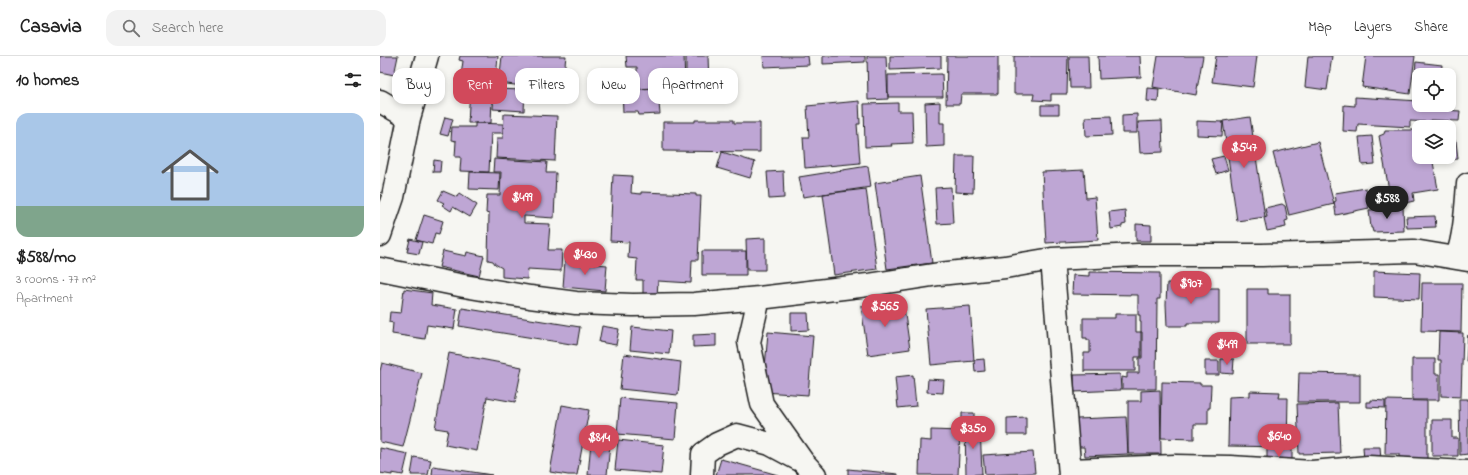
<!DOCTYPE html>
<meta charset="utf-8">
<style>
:root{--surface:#fff;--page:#f2f2f2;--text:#222;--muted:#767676;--line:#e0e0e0;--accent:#d1495b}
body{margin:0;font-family:"Indie Flower",sans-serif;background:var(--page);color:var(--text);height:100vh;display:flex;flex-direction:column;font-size:15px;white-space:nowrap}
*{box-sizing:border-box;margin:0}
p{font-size:13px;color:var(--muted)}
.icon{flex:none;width:22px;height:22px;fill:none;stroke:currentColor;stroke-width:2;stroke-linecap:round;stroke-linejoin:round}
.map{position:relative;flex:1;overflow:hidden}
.drawer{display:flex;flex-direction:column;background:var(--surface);width:380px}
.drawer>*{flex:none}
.top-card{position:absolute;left:12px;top:12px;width:380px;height:36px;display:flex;gap:8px}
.controls{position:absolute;left:1032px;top:12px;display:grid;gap:8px}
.controls a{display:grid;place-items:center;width:44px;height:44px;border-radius:8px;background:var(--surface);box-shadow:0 2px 6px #0003;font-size:20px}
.price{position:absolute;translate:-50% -34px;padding:0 9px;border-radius:14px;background:var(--accent);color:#fff;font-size:13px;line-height:26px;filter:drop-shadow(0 1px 2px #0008)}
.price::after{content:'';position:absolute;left:50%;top:24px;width:12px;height:9px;margin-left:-6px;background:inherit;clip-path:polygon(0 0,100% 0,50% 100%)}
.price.on{background:#222;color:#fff}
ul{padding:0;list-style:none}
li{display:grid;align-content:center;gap:8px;height:212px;padding:0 16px}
li span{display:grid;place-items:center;height:124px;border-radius:12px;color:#555}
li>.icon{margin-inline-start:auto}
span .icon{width:72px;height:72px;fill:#fffc;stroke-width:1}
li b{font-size:17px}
h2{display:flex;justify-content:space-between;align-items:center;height:48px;padding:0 16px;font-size:17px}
.chip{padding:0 14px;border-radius:12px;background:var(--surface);box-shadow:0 2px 6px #0003;font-size:14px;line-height:36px}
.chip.on{background:var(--accent);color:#fff}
header{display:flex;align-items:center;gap:24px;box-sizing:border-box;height:56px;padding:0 20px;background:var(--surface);border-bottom:1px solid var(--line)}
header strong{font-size:19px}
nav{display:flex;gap:22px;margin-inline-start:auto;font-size:14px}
.search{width:280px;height:36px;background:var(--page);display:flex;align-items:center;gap:10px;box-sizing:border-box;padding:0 14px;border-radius:12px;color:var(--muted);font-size:15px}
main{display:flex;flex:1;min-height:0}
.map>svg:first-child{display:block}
.building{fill:#bea6d4;stroke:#1c1c1c}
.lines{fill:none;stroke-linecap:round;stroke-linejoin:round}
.minor-casing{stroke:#1c1c1c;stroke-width:25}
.minor{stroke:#f6f6f2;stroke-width:22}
</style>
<header>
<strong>Casavia</strong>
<div class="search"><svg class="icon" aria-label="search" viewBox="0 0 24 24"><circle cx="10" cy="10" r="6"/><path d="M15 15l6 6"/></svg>Search here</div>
<nav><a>Map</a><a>Layers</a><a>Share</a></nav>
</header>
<main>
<section class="drawer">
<h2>10 homes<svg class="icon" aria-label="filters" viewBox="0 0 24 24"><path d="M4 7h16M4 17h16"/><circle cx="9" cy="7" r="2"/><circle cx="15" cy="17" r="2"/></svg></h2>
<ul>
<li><span style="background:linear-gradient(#a9c7e8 75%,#7fa58c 0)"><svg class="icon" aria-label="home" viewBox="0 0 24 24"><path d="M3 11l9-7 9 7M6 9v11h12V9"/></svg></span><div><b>$588/mo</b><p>3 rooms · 77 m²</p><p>Apartment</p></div></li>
</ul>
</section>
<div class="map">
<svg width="1088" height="419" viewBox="0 0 1088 419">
<rect width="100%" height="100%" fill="#f6f6f2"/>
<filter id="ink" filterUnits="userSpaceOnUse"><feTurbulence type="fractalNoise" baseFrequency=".025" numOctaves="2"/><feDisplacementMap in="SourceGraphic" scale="8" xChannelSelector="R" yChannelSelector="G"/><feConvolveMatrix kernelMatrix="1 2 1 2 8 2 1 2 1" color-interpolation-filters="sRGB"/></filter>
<g filter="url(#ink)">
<path class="building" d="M0 0H18L14 19 0 16Z
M80 0H118L116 23 81 20 83 5 79 4Z
M122 0H186L182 35 119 27Z
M246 0H304L305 29 280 30V32L257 33V11H247Z
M306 0H328L329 28 306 29Z
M383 0H428L429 9 384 11Z
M443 0H485V6L443 8Z
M487 0H506L508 43 488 44Z
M510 0H561V12L510 14Z
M567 0H618V38H581L580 48H566Z
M634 0H688L687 38H671V45L653 44 654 38H634Z
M689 0H708L709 32H690Z
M718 0H760L761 21 719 23Z
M778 0H823L816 39 773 31Z
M836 0H877L873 31 832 26Z
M928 0H952L947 34 925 31Z
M986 0H1035L1030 38 982 31Z
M1036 6 1062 9 1061 19H1039V25H1034Z
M562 18 563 41H508V19Z
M90 31 106 32 105 43H112L111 67H88Z
M274 32V35L278 36 280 58 259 59 258 56H243L242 34Z
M768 32 779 33 778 46 767 45Z
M114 33 145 34 144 55 113 53Z
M975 41 1039 45V49H1050V53L1080 55 1079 65 1050 64V66L1030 65V71L978 68 977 76 963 75 964 49 975 50Z
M479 45 480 68H477L480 107 425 112 423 81H429L427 50Z
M560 46V67H564V90L546 91 545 47Z
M518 47V55H532L533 87 511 88 512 90 485 91 484 48Z
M661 49H679V58H661Z
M124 58 177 60 175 105 116 102 117 82H123Z
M757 58V77H742V59Z
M731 60 732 79 706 80 705 61Z
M65 61 73 63 68 80 60 78Z
M870 61 885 161 857 165 843 65Z
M315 64H354V67H380V96L283 95V66H315Z
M782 65 783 96 760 97 758 66Z
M817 65 843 66 842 80 817 79Z
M95 67 123 68V77H111L109 116 80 115 81 101H75L76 85 71 84 72 71H95Z
M1005 74H1039V101H1052L1058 133 1033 137 1034 145 1012 150 999 80 1004 78Z
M992 80 995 108 982 109 979 81Z
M1076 85 1078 103 1055 105V101H1069V86Z
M938 86 954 148 909 159 893 97Z
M342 96 375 106 370 122 337 112Z
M576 100H594L593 137 575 136Z
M844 100 848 114 836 118 831 103Z
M114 103 167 106 166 117H176L174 162 144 160V167L170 168 168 194H182L181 215 148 213 147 223 122 221V212L115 208 113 205 108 204 109 158 106 157 107 139H120L121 116H113Z
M54 104 61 105 60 116H53Z
M488 110 491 131 423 141 419 121Z
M704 114 706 142 715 141 718 184 666 187 662 116Z
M403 115 404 142 389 143 387 116Z
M90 116 120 117 119 134 89 133Z
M233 119 252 120 251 137 261 138V136L316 138V140H321L318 204H312L311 227 278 225 277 240 263 239V224H256L257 203 248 202 249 186 230 185Z
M540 120 552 207 507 213 495 127Z
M571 131 573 167 557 168 555 132Z
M986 132 989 152 956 159 954 146 956 145 955 137Z
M486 133 497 213 454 219 443 138Z
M63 135 77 141 79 137 97 149 90 161 73 151 71 155 62 149 64 147 58 144Z
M902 148 905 150 908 164 905 165 906 171 887 175 884 162 887 161 885 152Z
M1023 151 1024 175 993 176 992 172H991L989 154Z
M745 154 746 168 742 169V171L731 173 729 156Z
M44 159 63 165 59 178 55 177 52 188 36 184Z
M1055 160 1056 171 1027 172 1026 161Z
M756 168 771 169V185H756Z
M385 182V214H367L366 183Z
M30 183 42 186 39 198 27 196Z
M63 195 86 200 87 196 104 200 99 220 59 211Z
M322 195H366V219H322Z
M185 205 227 209 225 235 183 231Z
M994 215 1040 217 1039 243 994 241Z
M709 216 780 217V243H777L776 333H742V321L747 322V317H759V302H762V276H761V266H760V259H758V239L692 238 693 219 709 220Z
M787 227H817V232H839V267H807V270H787L786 248Z
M1042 227H1082L1081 276 1041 275Z
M24 233 52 237 51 249 77 253 74 273 47 269 45 283 12 278 13 267 9 266 10 256 21 257Z
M867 233H888V238H910V288H867Z
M523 245 530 293 488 299 481 250Z
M590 250 594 305 551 309 546 253Z
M82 252 200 271 197 289 79 270Z
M411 257H428L429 274 411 275Z
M735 258H756V276H761V301H755V315H704V297H710V284H707V282H703V262H735Z
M222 270 239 273 236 289 219 286Z
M252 271 291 275 289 298 250 294Z
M388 276 433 280 428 339 383 336Z
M1059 276 1083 277 1081 341 1061 340V304H1058Z
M336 278V290L313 291V279Z
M1088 279V306H1086Z
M69 297 142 311 135 346 107 341 97 395 65 389 68 374 55 372Z
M244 298 301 306 298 339 240 333Z
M604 303 605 315 595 316 594 304Z
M841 303H854L853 318 841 317Z
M1032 303H1055V318H1059V344H1032Z
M825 305H839V319H825Z
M2 307 42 317 23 391 0 386V315Z
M919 317 980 318V346H918Z
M740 318 741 334 694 336V319Z
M533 319 536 350 518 352 515 321Z
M548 323 564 324 563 337 547 336Z
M782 326 820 327V329H831L830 352H828V368H814V383L781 382Z
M780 334 781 398H748V345H761V335Z
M870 335 900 336 899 342H908L907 391 848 390 849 341 870 340Z
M240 342 298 347 295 383 237 378Z
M1079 343H1088V398L1080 399Z
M991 344 1005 345V352L987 351V346H991Z
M1006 344 1047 345V404H1019V398H1005Z
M958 347 960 397 919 398 917 348Z
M182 349 209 354 197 419H188L170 416Z
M582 357H594V366H582Z
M646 361V379H627V362Z
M746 361 748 398 705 400 704 391H698L697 363Z
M1052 364H1072V382H1078V400H1052Z
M600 369 602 418 586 419 585 370Z
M551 374 580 375 578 419H539L540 384 551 385Z
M238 384 284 389 281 418 235 414Z
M211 386 230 388 227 419H208Z
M983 391H1000L1001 404 984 405Z
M0 392 28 398 23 419 12 417V419L0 417Z
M887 393H912V411L887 412Z
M653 396 655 417 605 419 603 399Z
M34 401 51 404 48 419H31Z
M341 403 398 419H336Z
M53 410 112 419H52Z
M468 413 518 418V419H468Z"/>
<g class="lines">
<g class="minor-casing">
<path id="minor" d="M0 45 29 62
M0 179 13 141 29 62 47 0
M1077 201C1085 178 1086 152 1088 128
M672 203 690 419
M0 213 84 230 150 241 196 247 253 249 314 248 379 242 488 229 559 218 625 211 672 203 758 199H882L1034 195 1088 204
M379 242 369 286 382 348 423 406 435 419
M690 414 795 410 850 411 932 416 988 411 1088 416
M322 419 323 398 337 388 357 379 390 388 418 403"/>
</g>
<use href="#minor" class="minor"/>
</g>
</g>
</svg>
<div class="controls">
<a><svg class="icon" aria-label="locate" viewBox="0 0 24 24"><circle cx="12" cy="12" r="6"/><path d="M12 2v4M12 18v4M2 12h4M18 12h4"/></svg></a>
<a><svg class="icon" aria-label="layers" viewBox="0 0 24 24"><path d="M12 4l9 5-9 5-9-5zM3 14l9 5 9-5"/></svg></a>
</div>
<b class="price" style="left:864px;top:113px">$547</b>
<b class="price" style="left:142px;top:163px">$499</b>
<b class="price on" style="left:1007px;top:164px">$588</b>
<b class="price" style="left:205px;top:220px">$430</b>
<b class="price" style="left:811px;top:249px">$907</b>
<b class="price" style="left:505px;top:272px">$565</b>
<b class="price" style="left:847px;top:310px">$499</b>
<b class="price" style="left:593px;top:394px">$350</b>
<b class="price" style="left:899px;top:402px">$640</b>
<b class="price" style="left:219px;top:403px">$814</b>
<div class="top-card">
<a class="chip">Buy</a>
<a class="chip on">Rent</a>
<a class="chip">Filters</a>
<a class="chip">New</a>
<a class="chip">Apartment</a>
</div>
</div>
</main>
